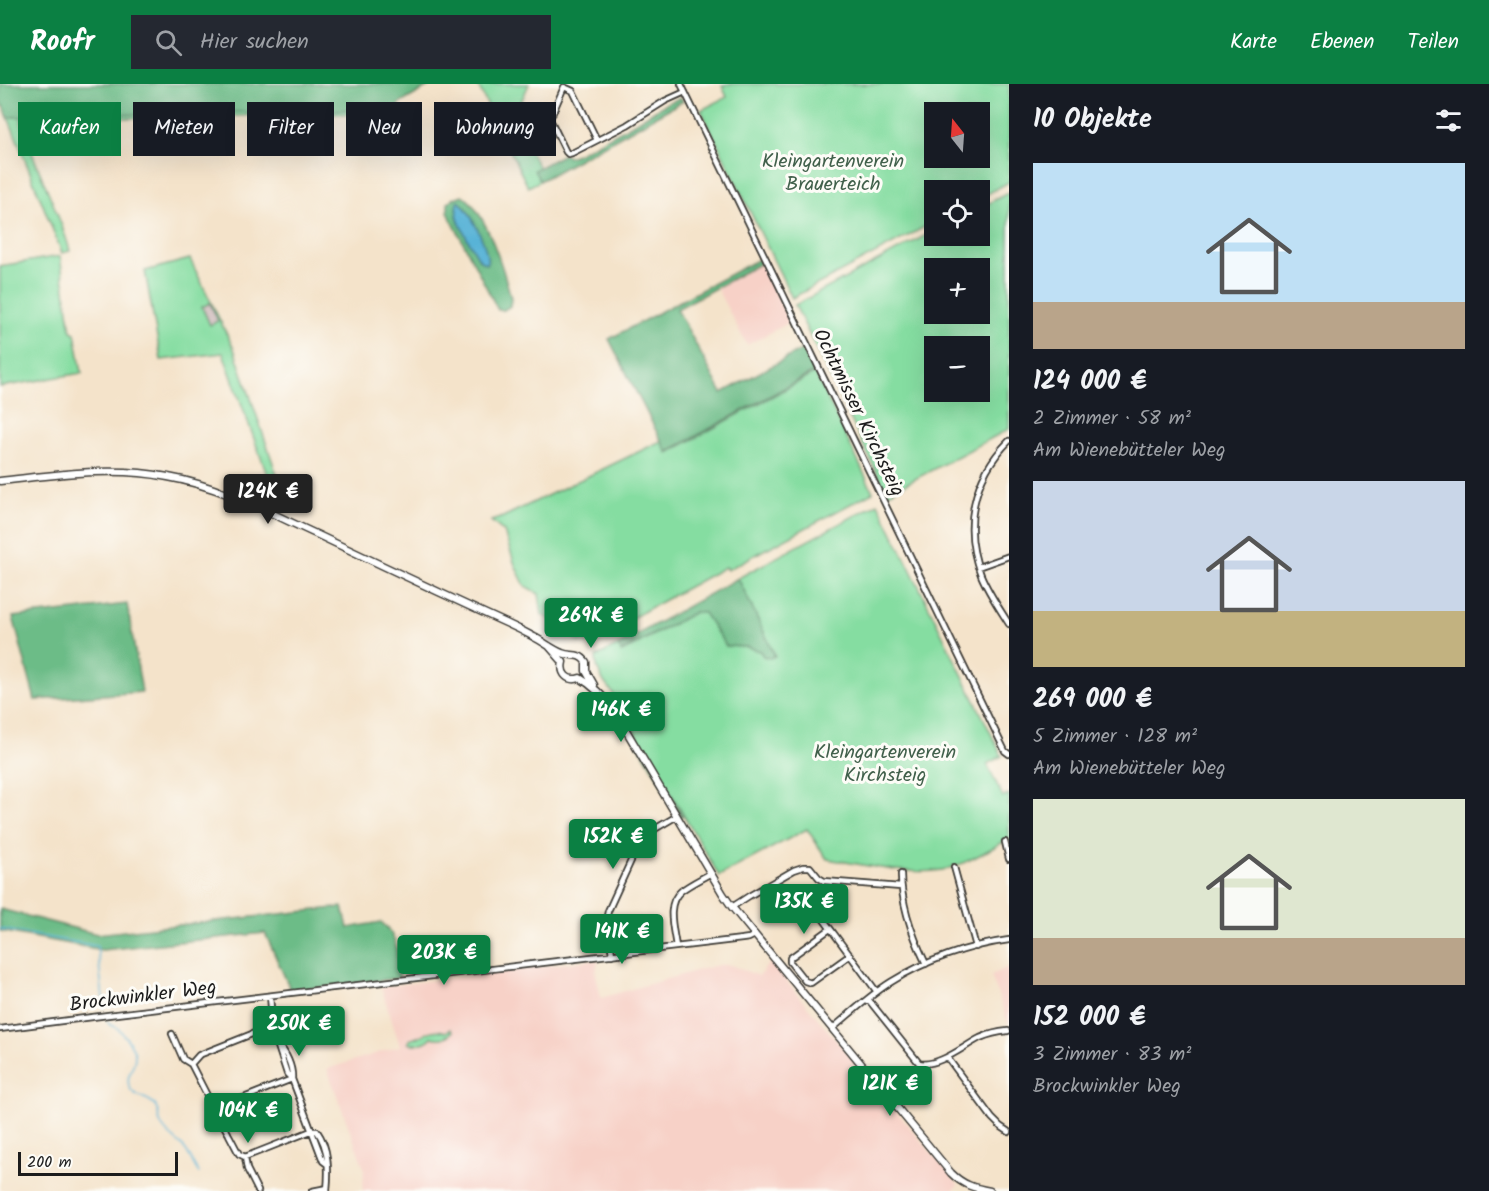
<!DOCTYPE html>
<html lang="de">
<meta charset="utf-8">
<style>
:root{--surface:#171b24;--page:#242831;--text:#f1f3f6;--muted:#9ea1a6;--accent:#0b8043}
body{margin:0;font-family:Kalam,sans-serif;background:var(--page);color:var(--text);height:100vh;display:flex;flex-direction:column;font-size:22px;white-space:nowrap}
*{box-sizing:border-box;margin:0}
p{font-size:20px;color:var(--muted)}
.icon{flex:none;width:33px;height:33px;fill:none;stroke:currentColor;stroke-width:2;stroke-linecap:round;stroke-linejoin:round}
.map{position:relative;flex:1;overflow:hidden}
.side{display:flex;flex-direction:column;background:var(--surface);width:480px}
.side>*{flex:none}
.top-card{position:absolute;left:18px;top:18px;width:570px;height:54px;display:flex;gap:12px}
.needle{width:39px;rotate:343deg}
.controls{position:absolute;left:924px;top:18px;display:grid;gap:12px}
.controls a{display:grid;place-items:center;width:66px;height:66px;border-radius:0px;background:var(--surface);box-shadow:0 6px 24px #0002;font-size:30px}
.scale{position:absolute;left:18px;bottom:15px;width:160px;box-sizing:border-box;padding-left:6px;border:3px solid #1c1c1c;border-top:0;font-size:16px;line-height:21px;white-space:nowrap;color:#1c1c1c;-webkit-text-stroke:4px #fdfcf7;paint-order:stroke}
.price{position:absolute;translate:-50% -51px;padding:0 14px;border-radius:6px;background:var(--accent);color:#fff;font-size:20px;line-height:39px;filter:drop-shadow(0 2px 3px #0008)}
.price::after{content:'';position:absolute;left:50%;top:36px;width:18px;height:14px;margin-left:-9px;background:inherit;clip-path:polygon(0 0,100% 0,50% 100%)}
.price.selected{background:#222;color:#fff}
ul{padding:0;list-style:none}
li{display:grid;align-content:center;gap:12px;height:318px;padding:0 24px}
li span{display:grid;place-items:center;height:186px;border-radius:0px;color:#555}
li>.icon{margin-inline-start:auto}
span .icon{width:108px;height:108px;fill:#fffc;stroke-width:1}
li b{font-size:26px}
h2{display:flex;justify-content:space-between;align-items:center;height:72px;padding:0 24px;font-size:26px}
.tag{padding:0 21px;border-radius:0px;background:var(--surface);box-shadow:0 6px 24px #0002;font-size:21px;line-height:54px}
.tag.selected{background:var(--accent);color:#fff}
header{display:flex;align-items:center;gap:36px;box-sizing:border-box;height:84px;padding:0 30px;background:var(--accent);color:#fff}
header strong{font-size:28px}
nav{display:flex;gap:33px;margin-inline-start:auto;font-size:21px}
.search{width:420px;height:54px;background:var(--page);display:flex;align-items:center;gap:15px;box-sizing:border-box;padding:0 21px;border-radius:0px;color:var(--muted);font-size:22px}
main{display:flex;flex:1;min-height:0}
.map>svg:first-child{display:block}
.built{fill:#f7d1c7}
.industrial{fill:#d2bfc0}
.green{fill:#85dda1;stroke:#507c5e;stroke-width:1.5;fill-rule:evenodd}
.forest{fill:#6cbc87;stroke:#446c52;stroke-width:1.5;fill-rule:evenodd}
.water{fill:#59b3d7;stroke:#3a687a;stroke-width:1.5}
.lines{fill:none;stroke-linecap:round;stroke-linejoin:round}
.stream{stroke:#59b3d7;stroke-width:1.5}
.minor-casing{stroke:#3c3a36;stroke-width:8}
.tertiary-casing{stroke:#3c3a36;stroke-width:9}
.minor{stroke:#fff;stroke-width:4.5}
.tertiary{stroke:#fff;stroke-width:6}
.labels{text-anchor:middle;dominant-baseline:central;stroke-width:6;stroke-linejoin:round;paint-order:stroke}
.park-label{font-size:20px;fill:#41604b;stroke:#fdfcf7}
.street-label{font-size:20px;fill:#1c1c1c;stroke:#fdfcf7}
</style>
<header>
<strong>Roofr</strong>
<div class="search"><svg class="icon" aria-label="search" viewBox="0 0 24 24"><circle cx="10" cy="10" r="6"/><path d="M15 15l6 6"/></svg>Hier suchen</div>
<nav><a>Karte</a><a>Ebenen</a><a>Teilen</a></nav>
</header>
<main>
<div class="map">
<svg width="1009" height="1107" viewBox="0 0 1009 1107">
<rect width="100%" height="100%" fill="#fdfcf7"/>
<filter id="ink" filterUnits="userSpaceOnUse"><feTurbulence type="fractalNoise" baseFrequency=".0167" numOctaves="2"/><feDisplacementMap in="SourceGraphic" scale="12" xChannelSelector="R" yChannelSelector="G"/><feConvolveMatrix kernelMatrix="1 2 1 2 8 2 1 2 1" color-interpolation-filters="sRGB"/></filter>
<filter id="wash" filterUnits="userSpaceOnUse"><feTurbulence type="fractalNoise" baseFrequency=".008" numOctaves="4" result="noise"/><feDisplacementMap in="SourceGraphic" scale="24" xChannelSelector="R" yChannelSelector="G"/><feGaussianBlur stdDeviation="1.35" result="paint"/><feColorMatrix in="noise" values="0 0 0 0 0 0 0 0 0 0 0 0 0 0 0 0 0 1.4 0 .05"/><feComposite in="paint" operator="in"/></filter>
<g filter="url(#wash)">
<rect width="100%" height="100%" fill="#f4e3ca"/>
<path class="built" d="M762 179 790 238 747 261 716 203Z
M598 875 596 890 601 914 702 885 719 881H731L759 892 770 878 958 1100 953 1107H363L364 1084 327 985 400 962 381 903Z
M1009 883V942L991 891Z"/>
<path class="industrial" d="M210 219 218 237 210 241 201 223Z"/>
<path class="green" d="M477 0H529L513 36 539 84 534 86 540 97 528 103Z
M727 0H1009V98L980 114V106H934V138L792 214 701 26 727 13 722 2ZM934 28H980V74H934Z
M398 25V29L21 36C33 81 58 122 70 167L62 169 8 33Z
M1009 108V345L887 410 795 221 934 147V152H980V124ZM934 184H980V230H934ZM934 262H980V308H934Z
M60 172 71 247 75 249 82 289 0 303V182Z
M190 175 234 265 289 426 282 423 277 418 223 269 161 276 145 187ZM210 219 218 237 210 241 202 223Z
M815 289 873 408 727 486 725 483 608 547 609 548 587 558H579L557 539 542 531 539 510 525 502 515 481 504 448 491 437 503 433 661 357 668 369Z
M878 419 1002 672 987 680 1003 713 1009 710V755C990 765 963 782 942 786 908 792 861 780 827 775L807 745 719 792 612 608C603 599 596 586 596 573L618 561 622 568 695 528H704L726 562 747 563 775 571 738 494Z
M613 614 682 732 681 733 621 631Z
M450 945 453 947C448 954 440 956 432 953 426 960 416 961 408 959L409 956C422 953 433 942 446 948Z"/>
<path class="forest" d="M0 0H433L399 20 398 25 8 33 0 16Z
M680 14H681L683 17 540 97 534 86 564 70 568 73 577 70 626 44 667 19Z
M462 111C486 126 504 187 511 214L510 222 504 226H498L451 135 448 127V119L452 115ZM465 123 481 154 467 153 457 131Z
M759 175 761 179 677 225 722 309 803 265 814 288 667 368 609 255Z
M738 494 775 572 770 574 763 572 760 567 747 563 726 562 704 529 695 528 621 568 618 561Z
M127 520 142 608 35 616 13 533Z
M343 823 348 844 381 838C400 854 397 871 399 894L291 907 265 849 102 866 0 847V825L97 850Z"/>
<path class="water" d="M458 117C470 124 490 167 487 180L480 177C473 164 450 131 458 117Z"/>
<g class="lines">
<path class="stream" d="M0 845 97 862 104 924
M107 937 110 941C119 943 121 948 127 955 146 979 124 984 129 1002 133 1014 148 1012 155 1021 160 1027 157 1035 162 1042 167 1051 178 1057 185 1065 190 1071 193 1081 199 1089"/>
</g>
</g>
<g filter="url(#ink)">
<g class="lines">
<g class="minor-casing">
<path id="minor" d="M681 0 1005 667 1009 670
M597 56 573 7 564 3 550 35 566 68 568 70 572 69 627 41 665 17 685 8
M1009 357C973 393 962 443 981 491 988 508 999 524 1009 540
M978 483 1009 472
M1005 758 1009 775
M954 783 976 863
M901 790C901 821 913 853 926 880
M732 823 749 812 794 786 803 783H810L819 794 824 797 901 803
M824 836 877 908
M830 845 790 874V878L805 897 811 899 850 871
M676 863C674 846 665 820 681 807 690 800 701 795 711 789
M612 871 607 832 608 827 640 757 648 749 677 732
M270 912 273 947 287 990 292 995 323 1077 327 1080
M868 915 919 979C937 984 964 962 980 954 989 950 998 948 1008 947
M272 942 199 971 191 980 212 1021 218 1024 292 995
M0 945 108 931 742 855 749 854 755 851
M832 945C851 929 870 911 891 898 924 877 970 861 1009 856
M172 950 183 975 191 980
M278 960C286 968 293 983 292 995
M947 973 992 1034 1000 1042 1009 1048
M218 1024 219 1033 228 1049
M311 1047H317C329 1064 329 1086 327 1107
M229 1051 239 1070 245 1073
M258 1107 247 1085 245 1073 311 1047
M312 1107 327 1104"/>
</g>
<g class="tertiary-casing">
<path id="tertiary" d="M0 397C56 391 111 382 168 393 220 402 268 428 316 450 379 480 442 510 506 539 515 543 525 548 534 553 544 558 552 565 562 569 571 573 579 568 586 578V587L594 601
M549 562 563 578C560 590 568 598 580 594 594 602 604 613 614 626L723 810 732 823 951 1089C963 1101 974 1104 990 1107"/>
</g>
<use href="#minor" class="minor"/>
<use href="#tertiary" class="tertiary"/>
</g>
</g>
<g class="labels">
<g class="park-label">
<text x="833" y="78">Kleingartenverein<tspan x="833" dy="23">Brauerteich</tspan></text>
<text x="885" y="669">Kleingartenverein<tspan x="885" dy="23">Kirchsteig</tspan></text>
</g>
<g class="street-label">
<text transform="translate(858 329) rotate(64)">Ochtmisser Kirchsteig</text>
<text transform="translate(143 913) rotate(-7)">Brockwinkler Weg</text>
</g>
</g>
</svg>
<div class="controls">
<a><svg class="needle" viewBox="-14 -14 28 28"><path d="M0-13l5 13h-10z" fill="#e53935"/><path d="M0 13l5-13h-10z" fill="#9ea1a6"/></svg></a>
<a><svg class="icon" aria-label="locate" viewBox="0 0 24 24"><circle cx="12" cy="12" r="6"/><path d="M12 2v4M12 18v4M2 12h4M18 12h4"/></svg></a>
<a>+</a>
<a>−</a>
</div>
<div class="scale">200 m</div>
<b class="price selected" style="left:268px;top:441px">124K €</b>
<b class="price" style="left:591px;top:565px">269K €</b>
<b class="price" style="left:621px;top:659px">146K €</b>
<b class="price" style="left:613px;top:786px">152K €</b>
<b class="price" style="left:804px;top:851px">135K €</b>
<b class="price" style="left:622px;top:881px">141K €</b>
<b class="price" style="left:444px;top:902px">203K €</b>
<b class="price" style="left:299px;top:973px">250K €</b>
<b class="price" style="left:890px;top:1033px">121K €</b>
<b class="price" style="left:248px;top:1060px">104K €</b>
<div class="top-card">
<a class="tag selected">Kaufen</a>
<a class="tag">Mieten</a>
<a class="tag">Filter</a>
<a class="tag">Neu</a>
<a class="tag">Wohnung</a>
</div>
</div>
<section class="side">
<h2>10 Objekte<svg class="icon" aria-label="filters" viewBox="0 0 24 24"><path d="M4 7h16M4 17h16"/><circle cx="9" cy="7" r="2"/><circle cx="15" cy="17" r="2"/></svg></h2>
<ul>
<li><span style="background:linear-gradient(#bfe0f5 75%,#b9a48a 0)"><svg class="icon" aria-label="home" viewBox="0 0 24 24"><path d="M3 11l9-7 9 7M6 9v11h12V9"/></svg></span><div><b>124 000 €</b><p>2 Zimmer · 58 m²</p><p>Am Wienebütteler Weg</p></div></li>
<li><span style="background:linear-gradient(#c9d6e8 70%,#c2b280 0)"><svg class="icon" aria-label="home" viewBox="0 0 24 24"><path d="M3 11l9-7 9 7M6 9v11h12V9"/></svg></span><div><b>269 000 €</b><p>5 Zimmer · 128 m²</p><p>Am Wienebütteler Weg</p></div></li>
<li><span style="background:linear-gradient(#dfe7d0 75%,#b9a48a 0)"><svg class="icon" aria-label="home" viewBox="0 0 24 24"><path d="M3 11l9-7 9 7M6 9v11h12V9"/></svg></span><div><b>152 000 €</b><p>3 Zimmer · 83 m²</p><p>Brockwinkler Weg</p></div></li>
</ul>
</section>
</main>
